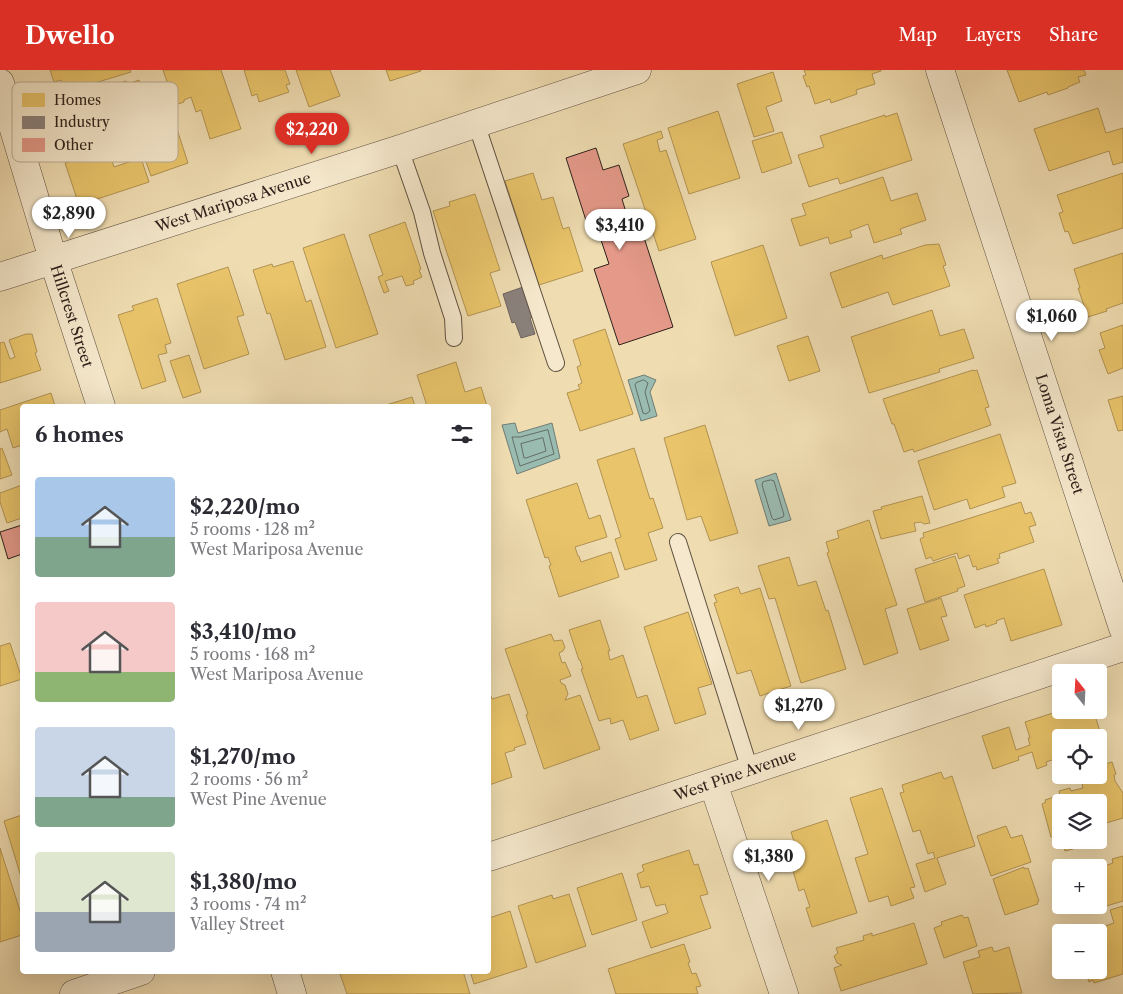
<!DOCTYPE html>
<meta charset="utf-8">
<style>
:root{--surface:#fff;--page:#f7f7f7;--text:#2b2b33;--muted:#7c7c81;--accent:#d93025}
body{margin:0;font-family:"Libre Caslon Text",serif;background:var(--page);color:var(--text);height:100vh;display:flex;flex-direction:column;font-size:19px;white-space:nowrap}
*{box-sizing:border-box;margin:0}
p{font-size:16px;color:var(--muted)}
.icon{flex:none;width:28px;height:28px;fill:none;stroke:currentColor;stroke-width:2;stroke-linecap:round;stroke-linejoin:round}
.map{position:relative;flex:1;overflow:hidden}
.details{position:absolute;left:20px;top:334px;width:471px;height:570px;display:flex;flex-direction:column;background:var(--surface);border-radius:5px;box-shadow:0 5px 20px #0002}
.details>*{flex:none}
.needle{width:32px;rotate:342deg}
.fabs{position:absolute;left:1052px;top:594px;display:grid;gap:10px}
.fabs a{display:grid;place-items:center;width:55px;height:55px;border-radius:5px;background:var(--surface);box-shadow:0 5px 20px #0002;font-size:25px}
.price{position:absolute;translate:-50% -42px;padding:0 11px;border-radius:18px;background:#fff;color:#222;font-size:16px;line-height:32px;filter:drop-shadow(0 1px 2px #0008)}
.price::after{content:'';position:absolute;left:50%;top:30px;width:15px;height:11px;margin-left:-8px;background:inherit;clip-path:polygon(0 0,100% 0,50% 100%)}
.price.on{background:var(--accent);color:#fff}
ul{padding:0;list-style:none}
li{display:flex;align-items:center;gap:15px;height:125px;padding:0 15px}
li span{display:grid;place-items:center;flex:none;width:140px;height:100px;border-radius:5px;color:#555}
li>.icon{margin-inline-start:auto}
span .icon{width:60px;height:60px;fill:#fffc;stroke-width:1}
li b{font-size:21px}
h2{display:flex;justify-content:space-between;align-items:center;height:60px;padding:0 15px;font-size:21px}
header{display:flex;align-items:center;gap:30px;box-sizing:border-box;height:70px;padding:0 25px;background:var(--accent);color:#fff}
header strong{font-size:24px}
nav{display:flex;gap:28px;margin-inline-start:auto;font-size:18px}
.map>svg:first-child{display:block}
.water{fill:#9abbb0;stroke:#6f7d75}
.homes{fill:#e9c46a;stroke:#b19353}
.industry{fill:#8a817c;stroke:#6e645f}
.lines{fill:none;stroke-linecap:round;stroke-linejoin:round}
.shore{stroke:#646e66;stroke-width:1}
.building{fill:#e49989;stroke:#2e211c}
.lane-casing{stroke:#5e5041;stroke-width:18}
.street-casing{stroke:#5e5041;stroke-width:29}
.lane{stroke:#f5e8cc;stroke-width:16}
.street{stroke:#f5e8cc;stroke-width:28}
.labels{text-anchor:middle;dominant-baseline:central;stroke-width:5;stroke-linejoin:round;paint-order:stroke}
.street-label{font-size:15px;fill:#2e211c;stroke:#f5e8cc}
.key{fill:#f5e8cc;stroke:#b9ac97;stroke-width:1}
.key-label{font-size:14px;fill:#2e211c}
</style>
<header>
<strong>Dwello</strong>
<nav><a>Map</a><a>Layers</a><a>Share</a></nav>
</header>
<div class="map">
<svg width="1123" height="924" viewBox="0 0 1123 924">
<rect width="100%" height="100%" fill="#efdcb1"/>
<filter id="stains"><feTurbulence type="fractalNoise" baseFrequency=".004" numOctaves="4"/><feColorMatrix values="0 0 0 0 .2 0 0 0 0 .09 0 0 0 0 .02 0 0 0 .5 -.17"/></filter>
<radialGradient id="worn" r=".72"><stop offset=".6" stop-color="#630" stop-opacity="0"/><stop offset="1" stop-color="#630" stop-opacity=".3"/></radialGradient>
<path class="water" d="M644 305 656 310 650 322 657 346 641 351 628 310Z
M515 353 518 363 552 353 560 388 517 404 502 355Z
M776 403 791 450 769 456 755 410Z"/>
<path class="homes" d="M50 0H130L131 2 65 22 61 10 54 12Z
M163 0H221L241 59 210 69 201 40 196 42 191 27 184 30V32L175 35Z
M244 0H285L290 14 286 15 289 22 259 32 257 24 252 26Z
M296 0H330L340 26 309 37Z
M386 0H421V1L390 11Z
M804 0H881V1L872 4 875 14 856 20 857 24 831 33 830 29 815 34 809 16 807 17 803 6 806 5Z
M1007 0H1084L1086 5 1078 7 1080 12 1068 17V18L1048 25 1047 22 1019 32Z
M773 2 782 31 766 37 774 61 754 67 737 14Z
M139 10 149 38 136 43 142 58 73 81 67 64 79 59 69 30 126 11 128 14Z
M1098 38 1106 63 1123 58V92L1113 95 1109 81 1049 101 1034 59Z
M718 41 740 108 689 124 668 58Z
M897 43 912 90 840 114 838 108 809 117 798 85 824 77 820 66 885 45V47Z
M176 56 188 93 151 106 138 69Z
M661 61 663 68 657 70 660 82 666 80 696 169 659 181 623 74Z
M782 62 792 93 762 103 752 71Z
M108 79 114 97 141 88 149 112 79 135 65 93Z
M533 103 542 130 553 127 563 159 569 157 583 201 539 215 505 111Z
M1123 103V158L1073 174 1068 161 1065 162 1059 143 1063 142 1057 125Z
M883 107 891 131 917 123 926 150 900 159 902 164 874 173 868 154 850 161 852 167 830 174 828 167 800 176 791 149 806 145 802 134Z
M475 124 500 200 490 203 501 236 468 246 433 141 450 136 449 132Z
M405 152 421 199 419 200 422 207 413 211 414 214 406 216 402 206 385 211 389 221 384 223 378 207 383 205 369 165Z
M344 164 378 264 336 278 303 178Z
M939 174 946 195 943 196 950 216 893 235 888 222 842 238 830 203 882 185 883 189 925 175Z
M763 175 787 248 735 266 711 192Z
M1123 183V233L1106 239 1107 241 1088 247 1078 218H1080L1074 199Z
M293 191 306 232 311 230 326 277 285 290 270 243 267 244 253 200 272 194 273 197Z
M228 197 244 245 237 247 249 284 204 299 177 214Z
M157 228 171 273 165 275 167 283 158 285 166 311 142 319 118 245 134 240 132 236Z
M932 240 940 266 964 259 974 288 939 299 940 302 869 323 851 267Z
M1123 255V298L1108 304 1099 280 1105 278 1100 263Z
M605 259 633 344 580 361 567 323 580 319 578 315 582 313 577 297 581 295 573 270Z
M26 264H32L37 282 35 283 41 300 0 313V273L4 272 10 289 15 287 9 270Z
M808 266 820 301 789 311 777 276Z
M189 285 201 322 183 328 170 291Z
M456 292 465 322 481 317 487 336H427L417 305Z
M973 300 974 301 977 300 989 337 985 338 991 355 914 382 913 379 904 382 894 354H892L883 329Z
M51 323 55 336H22V375L13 378 7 359 0 362V340Z
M1123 326V360L1118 361 1108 330Z
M412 327 415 336H383Z
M705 355 738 463 710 471 701 446 687 450 664 368Z
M1000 364 1016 413 1002 417 1005 427 970 439 967 429 934 440 918 391Z
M2 378 12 405 0 409V379Z
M634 378 650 429 653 428 663 458 648 463 657 490 625 500 615 469 621 467 597 390Z
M577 413 589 449 600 445 607 467 575 477 578 486H579L581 492 611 482 619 507 559 527 549 496 551 495 548 487 545 488 526 430Z
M22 415V451V448L7 453 0 432V423Z
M922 426 930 453 924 454 921 452 914 453 916 461 881 469 873 441 882 439 881 437Z
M1021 432 1025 444 1031 442 1036 455 1029 457 1034 472 999 484 1000 488 997 489 999 493 977 500 976 496 973 497 969 485 959 489 957 483 933 491 931 487 926 489 920 469 924 467 923 463Z
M869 450 897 535 885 539 898 583 864 595 827 483 829 482 826 472 839 468 837 461Z
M955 486 965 516 957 519 958 521 925 532 915 499Z
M789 487 798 516 816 511 826 541 828 540 846 599 801 613 775 528 769 529 758 496Z
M1044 499 1062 555 1011 571 1004 548 996 551 997 553 986 557 985 554 975 558 964 525Z
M738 517 741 524 760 518 791 616 760 626 751 600 737 604 714 533 717 532 714 525Z
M941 528 947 546 941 547 949 570 920 580 907 539Z
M688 542 712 614 698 618 706 644 675 654 644 557Z
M600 550 610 581H608L610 590 623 585 637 628 647 625 659 660 630 670 623 650 611 654 610 648 599 651 581 599H583L580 590H579L569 560Z
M551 564 554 571 562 570 565 577 563 581 559 583 562 593 565 592 571 606 560 610 561 613 565 615 568 624 565 630 580 625 600 679 544 699 526 645 528 644 505 579Z
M10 573 22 609 0 616V576Z
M509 624 526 674 514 678 515 680 505 683 512 707 489 715V626H491L492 629Z
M1074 640H1093L1101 664 1099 665V668H1061V687L1046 692 1047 695 1037 699 1032 682 1018 687 1019 690 993 699 982 666 1009 657 1016 680 1030 675 1028 668H1030L1025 652 1056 642 1057 646Z
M1112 692 1116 704 1114 705 1115 711 1123 723V748L1106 753 1105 751 1099 752V732H1061V765L1051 767 1042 734 1046 732 1045 730 1060 725 1059 721 1070 718 1071 721 1083 718 1080 705H1099V696Z
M941 702 944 709 952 706 975 776 937 788 946 814 925 822 916 794 935 788 933 782 928 784 920 760 913 762 900 723 904 722 902 715Z
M882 718 915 817 910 818 914 828 891 836 888 826 869 832 855 788 868 784 850 728Z
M22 745V810L4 751Z
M827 750 857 843 812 857 806 838 810 837 804 819 799 821 790 791 796 789 793 779 796 778 791 762Z
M1006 756 1011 768 1022 765 1031 792 991 806 977 766Z
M1062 770H1091L1092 774 1065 781Z
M0 778 22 847V865L0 872Z
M689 780 694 795 698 794 708 824 700 826 711 858 651 878 642 852 668 843 665 834 656 836 649 816 641 818 637 804 644 801 642 795Z
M1123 786V831L1093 840 1091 835H1099V798L1113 793 1112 789Z
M1024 797V799L1028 798 1039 831 1037 832 1038 834 1005 845 993 809Z
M622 803 637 850 592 865 577 818Z
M569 824 586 876 536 893 518 836 552 825 553 829Z
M1123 836V904L1094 913 1093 910 1089 912 1087 906 1091 904 1090 900H1099V897L1104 896 1099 881V862H1088L1114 853 1110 840Z
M510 841 527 897 474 914 470 901H489V848Z
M962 845 964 848 968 847 977 876 944 888 934 858 942 855 941 852Z
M914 853 927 894 841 921 834 898 842 895 837 893 834 886 838 883 836 878 864 870 863 866 872 863V866Z
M684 874 690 892 688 893 692 904 696 903 701 916 696 917 698 924H616L608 899Z
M992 877 994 882 1009 877 1022 923 973 924 963 892 980 887 978 881Z
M339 901H463L470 924H347Z"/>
<path class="industry" d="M523 217 533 247 530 248 535 264 521 268 515 252 512 253 503 224Z"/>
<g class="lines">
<path class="shore" d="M644 310 648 313 645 322 650 341 646 344 643 343 635 315 636 313Z
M548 360 554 384 520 396 512 367H520Z
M543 368 546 381 526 388H524L521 374Z
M771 410 774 411 784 445 783 447 774 450 772 448 762 415 763 412Z"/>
</g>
<path class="building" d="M596 78 603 100 619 95 629 126 622 129 628 149 637 146 673 257 619 275 594 199 609 194 599 164 590 163 566 88Z
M22 455V484L8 489 0 462Z"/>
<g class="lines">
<g class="lane-casing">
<path id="lane" d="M476 53 556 293
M400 79 422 142 432 183 453 248 454 268
M678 472 750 700"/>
</g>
<g class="street-casing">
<path id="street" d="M940 0 1123 558
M0 13 53 189 101 336
M0 207 400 79 637 0
M713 713 784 924
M489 787 1123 577
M285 901 292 924
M74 924 141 901"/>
</g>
<use href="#lane" class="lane"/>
<use href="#street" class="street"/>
</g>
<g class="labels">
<g class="street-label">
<text transform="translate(233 132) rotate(-18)">West Mariposa Avenue</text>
<text transform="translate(72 246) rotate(72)">Hillcrest Street</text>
<text transform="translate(1060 364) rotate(72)">Loma Vista Street</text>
<text transform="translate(735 705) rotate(-19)">West Pine Avenue</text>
</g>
</g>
<rect x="12" y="12" width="166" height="80" rx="8" class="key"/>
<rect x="22" y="23" width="23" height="14" fill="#e9c46a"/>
<rect x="22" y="46" width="23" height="13" fill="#8a817c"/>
<rect x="22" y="68" width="23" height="14" fill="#e49989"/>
<g class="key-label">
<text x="54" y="35">Homes</text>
<text x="54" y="57">Industry</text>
<text x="54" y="80">Other</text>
</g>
<rect width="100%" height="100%" filter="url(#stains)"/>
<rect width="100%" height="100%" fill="url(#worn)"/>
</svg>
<div class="fabs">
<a><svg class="needle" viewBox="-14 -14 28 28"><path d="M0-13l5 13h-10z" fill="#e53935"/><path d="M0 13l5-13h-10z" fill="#7c7c81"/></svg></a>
<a><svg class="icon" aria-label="locate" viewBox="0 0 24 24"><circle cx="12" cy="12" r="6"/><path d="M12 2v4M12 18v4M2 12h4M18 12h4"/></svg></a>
<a><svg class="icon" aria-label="layers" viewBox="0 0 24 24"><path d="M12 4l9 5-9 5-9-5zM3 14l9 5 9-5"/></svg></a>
<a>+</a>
<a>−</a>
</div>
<b class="price on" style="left:312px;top:85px">$2,220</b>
<b class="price" style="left:69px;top:169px">$2,890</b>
<b class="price" style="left:620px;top:181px">$3,410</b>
<b class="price" style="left:1052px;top:272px">$1,060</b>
<b class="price" style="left:799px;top:661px">$1,270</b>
<b class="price" style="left:769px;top:812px">$1,380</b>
<section class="details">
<h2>6 homes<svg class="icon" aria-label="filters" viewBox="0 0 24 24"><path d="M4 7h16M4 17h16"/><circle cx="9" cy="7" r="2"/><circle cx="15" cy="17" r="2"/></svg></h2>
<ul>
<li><span style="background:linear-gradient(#a9c7e8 60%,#7fa58c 0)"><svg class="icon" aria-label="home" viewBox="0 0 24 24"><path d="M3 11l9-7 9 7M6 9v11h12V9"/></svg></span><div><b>$2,220/mo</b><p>5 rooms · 128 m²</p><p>West Mariposa Avenue</p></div></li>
<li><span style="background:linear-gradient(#f6c9c9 70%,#8fb573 0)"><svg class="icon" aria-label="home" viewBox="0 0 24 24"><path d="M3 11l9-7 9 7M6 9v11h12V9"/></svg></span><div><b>$3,410/mo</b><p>5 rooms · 168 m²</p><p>West Mariposa Avenue</p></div></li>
<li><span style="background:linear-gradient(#c9d6e8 70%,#7fa58c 0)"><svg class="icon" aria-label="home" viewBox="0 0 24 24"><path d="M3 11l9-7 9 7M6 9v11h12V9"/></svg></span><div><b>$1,270/mo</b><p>2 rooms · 56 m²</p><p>West Pine Avenue</p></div></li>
<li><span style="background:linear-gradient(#dfe7d0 60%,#9aa5b1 0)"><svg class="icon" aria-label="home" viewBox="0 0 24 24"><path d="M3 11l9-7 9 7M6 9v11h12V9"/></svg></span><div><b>$1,380/mo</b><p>3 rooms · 74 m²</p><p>Valley Street</p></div></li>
</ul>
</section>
</div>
